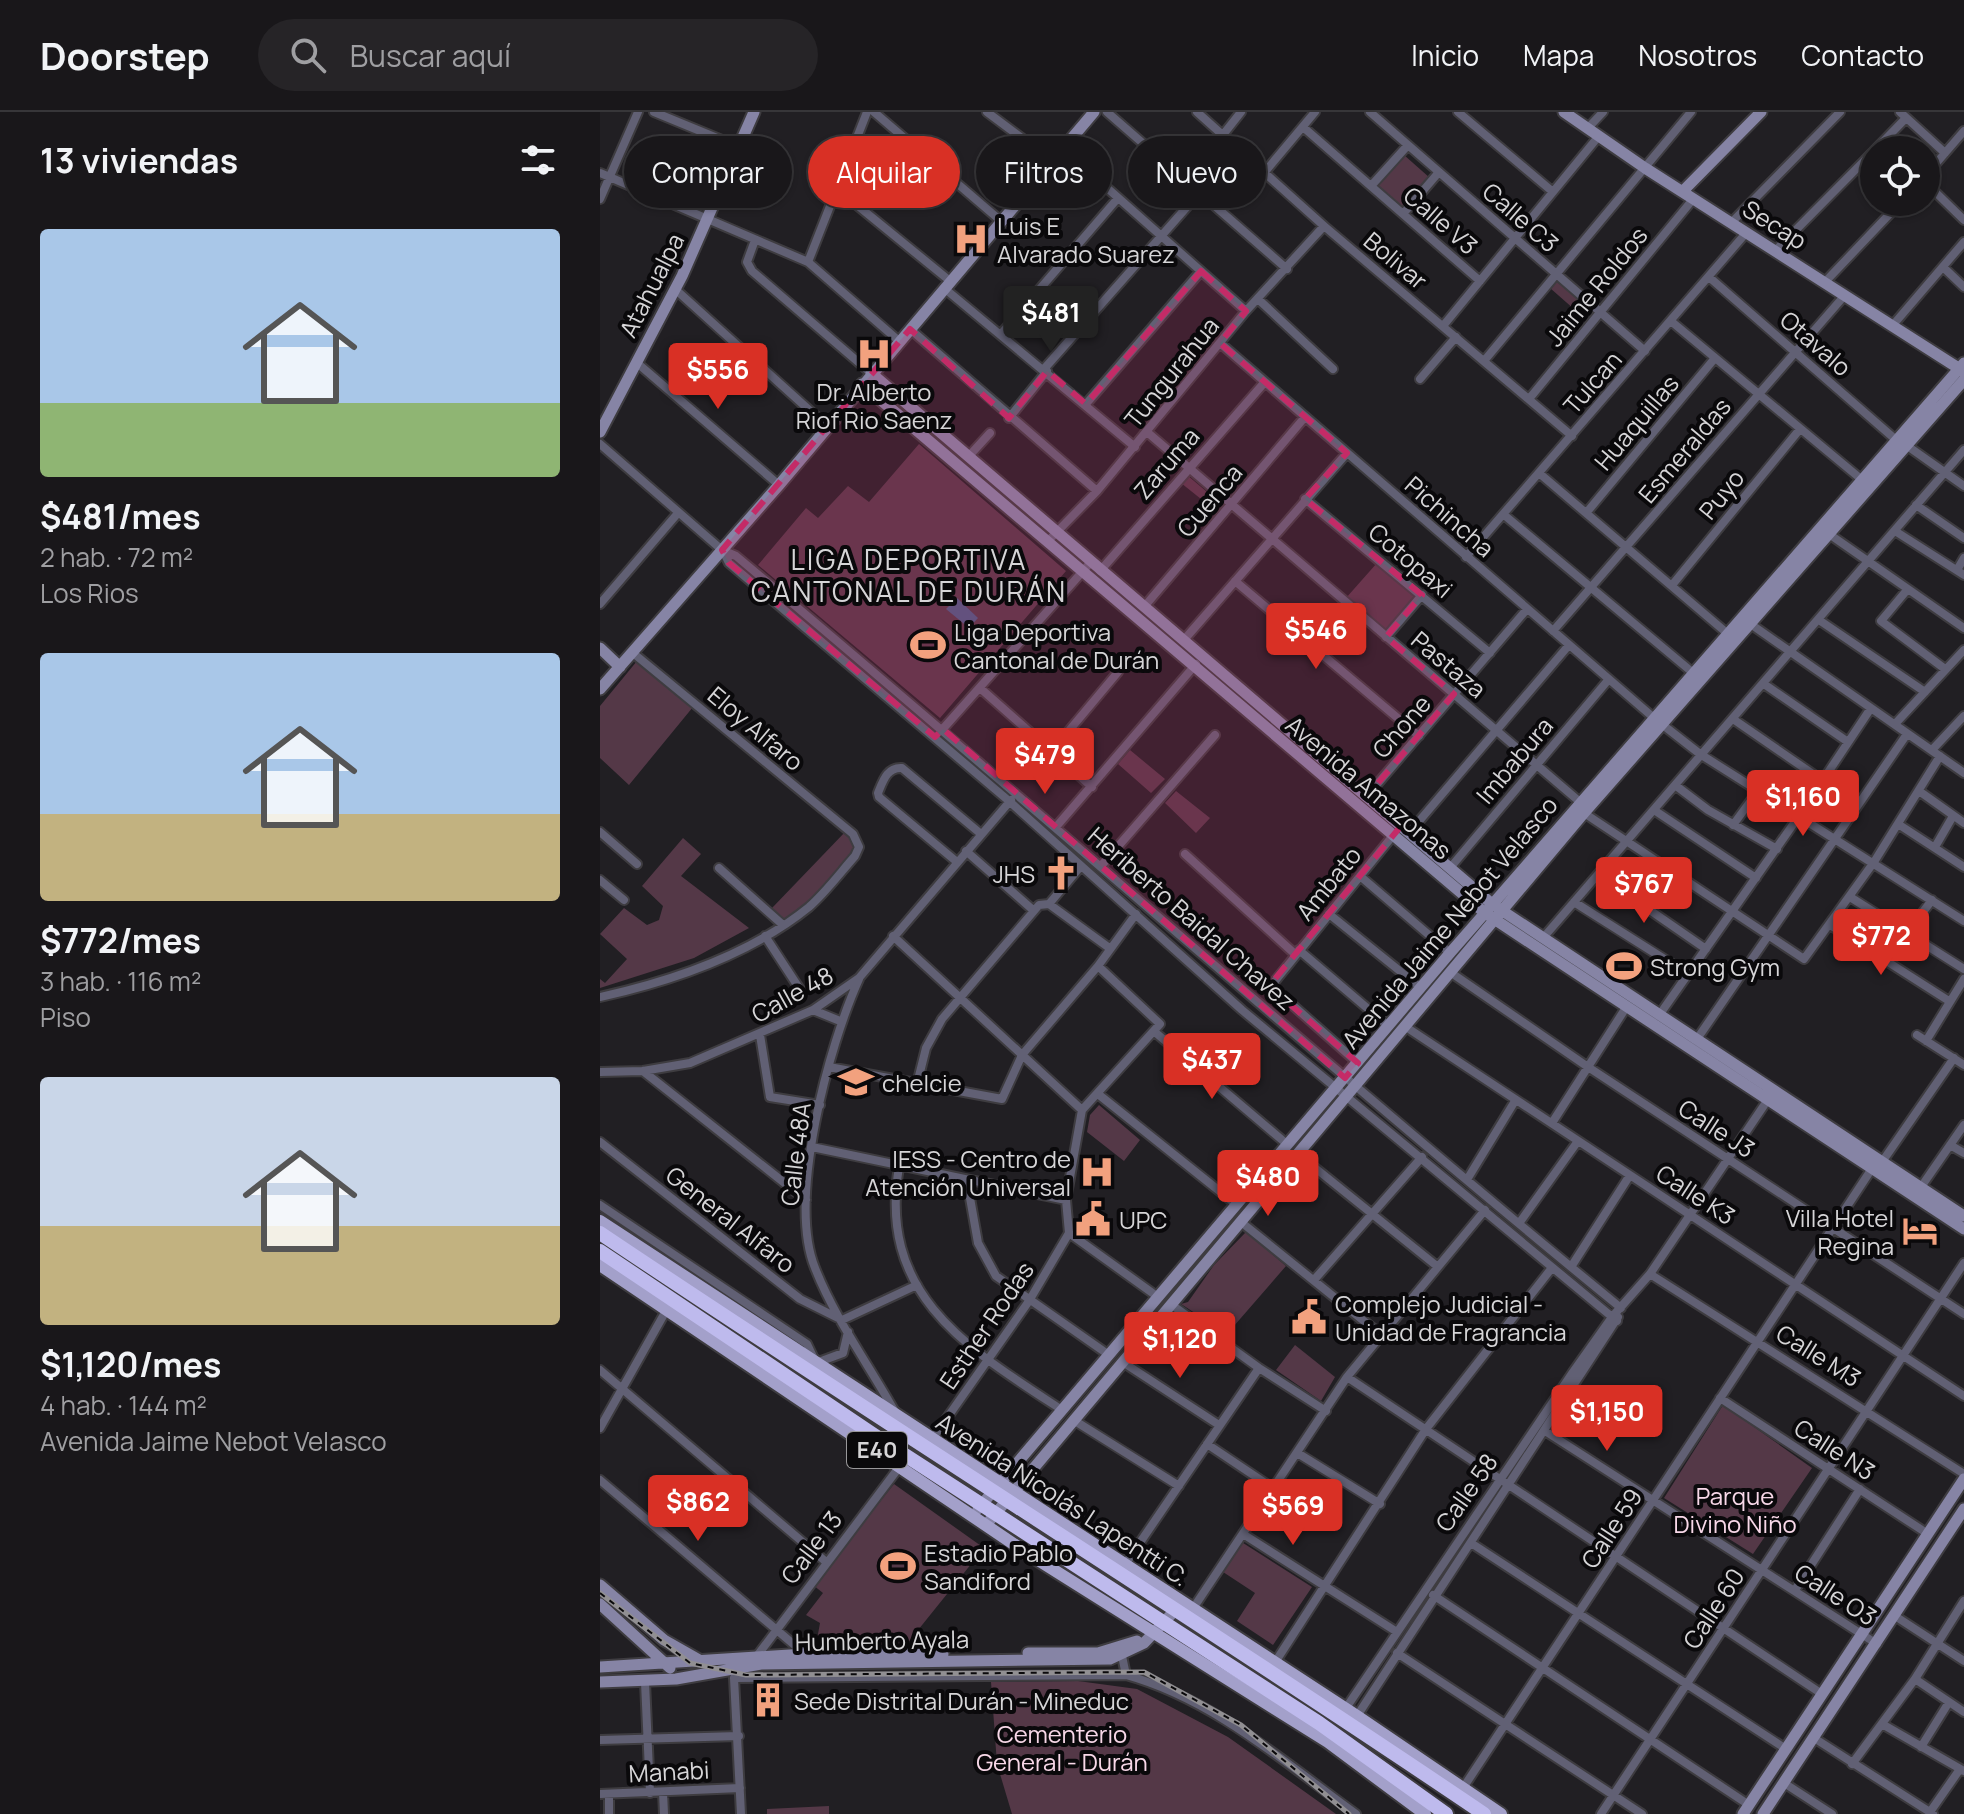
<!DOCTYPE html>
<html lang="es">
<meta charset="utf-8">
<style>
:root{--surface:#19171a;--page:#262427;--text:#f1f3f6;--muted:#9f9fa2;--line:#373639;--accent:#d93025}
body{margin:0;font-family:Manrope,sans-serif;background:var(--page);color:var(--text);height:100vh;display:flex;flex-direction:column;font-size:30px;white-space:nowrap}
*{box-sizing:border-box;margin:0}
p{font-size:26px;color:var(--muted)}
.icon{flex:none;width:44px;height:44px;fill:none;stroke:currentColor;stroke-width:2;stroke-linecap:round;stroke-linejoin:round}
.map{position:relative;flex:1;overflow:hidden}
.drawer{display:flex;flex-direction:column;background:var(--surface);width:600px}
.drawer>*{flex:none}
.top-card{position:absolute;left:24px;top:24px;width:760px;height:72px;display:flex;gap:16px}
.buttons{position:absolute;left:1260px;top:24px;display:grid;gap:16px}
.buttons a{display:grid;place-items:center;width:80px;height:80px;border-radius:50%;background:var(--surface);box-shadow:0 2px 6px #0004,0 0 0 2px var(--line);font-size:40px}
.price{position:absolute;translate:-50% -68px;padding:0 18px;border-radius:8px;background:var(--accent);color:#fff;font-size:26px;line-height:52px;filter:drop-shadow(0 2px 4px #0008)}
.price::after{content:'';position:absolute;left:50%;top:48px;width:24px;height:18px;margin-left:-12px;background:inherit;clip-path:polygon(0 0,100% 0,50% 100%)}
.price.current{background:#222;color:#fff}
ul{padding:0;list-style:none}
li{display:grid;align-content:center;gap:16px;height:424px;padding:0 40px}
li span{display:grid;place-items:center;height:248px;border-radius:8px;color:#555}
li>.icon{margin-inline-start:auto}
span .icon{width:144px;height:144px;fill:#fffc;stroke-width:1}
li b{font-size:34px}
h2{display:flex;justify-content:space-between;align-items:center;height:96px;padding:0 40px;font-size:34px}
.tag{padding:0 28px;border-radius:36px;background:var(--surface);box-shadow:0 2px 6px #0004,0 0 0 2px var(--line);font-size:28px;line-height:72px}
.tag.current{background:var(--accent);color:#fff}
header{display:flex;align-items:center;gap:48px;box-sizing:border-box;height:112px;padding:0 40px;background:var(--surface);border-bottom:2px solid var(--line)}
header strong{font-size:38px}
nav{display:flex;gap:44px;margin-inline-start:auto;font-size:28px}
.search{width:560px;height:72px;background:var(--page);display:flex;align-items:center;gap:20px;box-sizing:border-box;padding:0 28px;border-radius:44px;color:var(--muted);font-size:30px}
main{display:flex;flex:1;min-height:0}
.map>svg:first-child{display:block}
.green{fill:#543847}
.water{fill:#4b5a84}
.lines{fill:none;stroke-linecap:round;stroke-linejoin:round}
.street-casing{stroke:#3e3c40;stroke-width:12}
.secondary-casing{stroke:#3e3c40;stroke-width:15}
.primary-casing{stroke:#3e3c40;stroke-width:16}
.highway-casing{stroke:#3e3c40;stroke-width:18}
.street{stroke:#616074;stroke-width:8}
.secondary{stroke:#8684a5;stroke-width:11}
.primary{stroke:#a3a0ca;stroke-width:12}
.highway{stroke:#bebaed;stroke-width:14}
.rail-casing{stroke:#918f92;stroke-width:5}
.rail{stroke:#0a090b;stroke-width:2;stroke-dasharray:6;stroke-linecap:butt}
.marked{fill:#c42b67;fill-opacity:0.2;stroke:#c42b67;stroke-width:6;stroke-dasharray:16 10;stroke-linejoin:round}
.labels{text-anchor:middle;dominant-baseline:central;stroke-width:8;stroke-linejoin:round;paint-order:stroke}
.shield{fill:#0a090b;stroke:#99989a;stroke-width:2}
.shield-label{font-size:22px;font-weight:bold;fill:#d6d5d7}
.street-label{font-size:24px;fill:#d6d5d7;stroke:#0a090b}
.poi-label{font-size:24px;fill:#d6d5d7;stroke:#0a090b;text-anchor:start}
.park-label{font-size:24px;fill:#f8d8e8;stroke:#0a090b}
.quarter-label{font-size:28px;letter-spacing:2px;fill:#d6d5d7;stroke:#0a090b}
</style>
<header>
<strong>Doorstep</strong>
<div class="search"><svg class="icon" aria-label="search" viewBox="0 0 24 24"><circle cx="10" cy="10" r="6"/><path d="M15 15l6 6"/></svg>Buscar aquí</div>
<nav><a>Inicio</a><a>Mapa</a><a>Nosotros</a><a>Contacto</a></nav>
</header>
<main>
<section class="drawer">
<h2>13 viviendas<svg class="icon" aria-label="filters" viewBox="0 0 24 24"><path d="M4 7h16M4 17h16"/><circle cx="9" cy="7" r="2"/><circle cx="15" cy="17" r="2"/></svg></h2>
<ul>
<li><span style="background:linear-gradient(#a9c7e8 70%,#8fb573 0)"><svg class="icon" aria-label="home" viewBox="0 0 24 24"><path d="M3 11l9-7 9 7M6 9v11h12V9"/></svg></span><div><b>$481/mes</b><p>2 hab. · 72 m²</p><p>Los Rios</p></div></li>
<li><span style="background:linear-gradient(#a9c7e8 65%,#c2b280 0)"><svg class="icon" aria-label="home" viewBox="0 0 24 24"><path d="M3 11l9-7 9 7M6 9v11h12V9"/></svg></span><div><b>$772/mes</b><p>3 hab. · 116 m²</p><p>Piso</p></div></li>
<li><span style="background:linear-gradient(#c9d6e8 60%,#c2b280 0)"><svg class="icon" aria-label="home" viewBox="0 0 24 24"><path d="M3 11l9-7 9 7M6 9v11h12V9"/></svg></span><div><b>$1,120/mes</b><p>4 hab. · 144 m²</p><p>Avenida Jaime Nebot Velasco</p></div></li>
</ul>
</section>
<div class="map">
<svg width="1364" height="1702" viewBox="0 0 1364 1702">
<rect width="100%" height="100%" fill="#211f23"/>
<path class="green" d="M804 43 830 66 803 96 777 73Z
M956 169 991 197 983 205 950 176Z
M319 332 466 459 340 606 158 453 206 396 218 406 248 374 269 390Z
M587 363 620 391 616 399 581 371Z
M777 451 815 484 786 519 746 486Z
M37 549 93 595 29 673 0 646V594Z
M530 638 565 667 551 681 518 652Z
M576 679 610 706 596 721 565 691Z
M246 719 259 735 226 777 187 811 172 796Z
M83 726 101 742 81 764 149 816 94 846 0 876V867L5 871 27 847 0 822 24 796 47 813 59 808 63 794 42 774Z
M499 993 540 1028 524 1049 487 1020 490 1003Z
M646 1120 686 1154 627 1222 581 1192 588 1190 614 1153Z
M695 1233 735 1265 721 1289 676 1258Z
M1123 1293 1212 1356 1153 1442 1064 1386Z
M294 1372 384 1436 306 1533H216L220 1511 206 1503 223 1481 213 1473Z
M640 1429 712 1475 673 1533 637 1509 655 1481 620 1458Z
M478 1569 537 1577 628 1625 736 1702H412L397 1652 391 1570Z
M229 1694V1702H167V1697Z"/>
<path class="water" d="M357 486 378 506 369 516 346 497Z"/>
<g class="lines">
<g class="street-casing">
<path id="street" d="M54 0 139 35
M274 0 401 109
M387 0 451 48
M507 0 687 157
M597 0 724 114 972 324
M770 0 1045 239
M858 0 953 80
M1300 0 1345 41
M703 15 880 169
M987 17 1003 0
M622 24 641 0
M462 36 646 199
M1275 38 1306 6
M0 61 208 150 299 229
M664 61 715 0
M1326 63 1364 19
M1326 71 1364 108
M771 74 808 33
M236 76 350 169
M0 87 38 0
M803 102 839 60
M1131 111 1240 0
M155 128 147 150 152 159 271 261
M1175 139 1274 39
M208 150 267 0
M1343 155 1364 175
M1109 165 1295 327
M1225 170 1301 90
M344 176 535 335
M75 177 228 315
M658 187 733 257
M1072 210 1261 367
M1293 213 1364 130
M843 214 998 25
M310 217 497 379
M401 222 518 86
M620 231 1054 606 1100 642 1364 809
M884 249 1091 0
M36 250 179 373
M444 257 638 37
M820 267 856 225
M929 287 1094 86
M486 292 601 159
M409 306 447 259
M547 320 980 690
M0 332 122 438 136 444C433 692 721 951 1021 1196
M1306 333 1364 374
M369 344 390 321
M939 361 1128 522
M705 387 890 541
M1316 393 1364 426
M987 400 1115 246
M903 402 1092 560
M1295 419 1364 463
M1229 422 1364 516
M447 430 497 379 646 199 724 114
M123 439 129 451 409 689 642 898 1017 1209
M866 445 1146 121
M1357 458 1364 446
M500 459 664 271
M635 469 819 624
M1073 472 1200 317
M1307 478 1281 509 1345 557
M0 492 78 401
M544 495 705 305
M1219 508 1325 580
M1152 513 1364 661
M953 519 1245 183
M786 525 822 483
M583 529 747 341
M1164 572 1248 630
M380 576 492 675
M1133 607 1223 669
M1295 612 1364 538
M341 619 491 450
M1332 638 1364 604
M452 639 518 560
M1075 673 1108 698 1177 737
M1319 679 1364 711
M767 684 927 497
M1054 698 1156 766
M984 701 1204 847 1274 750 1340 644
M1298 712 1364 755
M1133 713 1158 679
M456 715 596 552
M0 720 37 752
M809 721 969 533
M1335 735 1353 704
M366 739 433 798
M585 742 696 843
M357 750 279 685 278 681C283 669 287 655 302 656L381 722
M501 754 615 623
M119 756 183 813
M850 756 1009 567
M999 763 1106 837
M760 764 850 841
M0 768 24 788
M1250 785 1364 857
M974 790 1088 862
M449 792 481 754
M1049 797 1076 761
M729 802 821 876
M1230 813 1349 889
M1307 821 1332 788
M165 824 201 879
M293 824 482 998
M943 826 1364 338
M699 838 787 913
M498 854 560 912 482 998 466 1088 469 1121 558 1185
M850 860 988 955 1364 1202
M259 867C229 933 187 1087 215 1156 235 1207 269 1253 295 1300
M0 885C72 869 151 842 209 795 226 780 240 761 255 744L259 735 253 722 33 541
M213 898 240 909
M1060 902 1199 704 1271 596
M806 915 1364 1284
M556 921 688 1033
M160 923 170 985 220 993
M1317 923 1364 953
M1097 927 1307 622
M1326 929 1364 867
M758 951 671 874 795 721
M229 955 402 987 422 943 498 854 536 802
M43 959 206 1088
M0 960 43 959 90 951 213 898 259 866 411 688
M317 972 326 936 342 907 439 793 449 792 508 835
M498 982 637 1093
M952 1011 1027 894
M0 1030 200 1187 242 1208 317 1173
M1350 1033 1364 1041
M212 1035 466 1088
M699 1043 838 1155
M1282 1050 1354 946
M299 1055C277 1184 369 1237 462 1298
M868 1066 915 989
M367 1069 378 1131 396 1164 509 1243
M1321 1075 1364 1013
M0 1093 207 1232 216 1251 243 1241 248 1220
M641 1110 780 1222
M920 1110 978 1029
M971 1155 1030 1063
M1050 1162 1364 1362
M714 1168 822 1045
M572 1193 659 1256 726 1299
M524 1251 619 1313
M0 1258 225 1449
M747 1265 1222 1582
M1120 1286 1328 1422
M475 1309 579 1374
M0 1316 67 1197
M945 1319 1277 1532
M333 1326 429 1189 469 1121
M607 1332 674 1377
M699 1342 780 1392
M0 1368 205 1542
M643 1422 797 1520
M871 1431 1186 1637
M524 1454 659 1256
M1195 1478 1260 1377
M833 1483 1149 1693
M592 1498 747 1265 885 1098
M1295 1504 1364 1549
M797 1541 1042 1702
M157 1544 300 1354
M522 1544 526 1563
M674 1552 826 1317 951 1157
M134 1566 141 1702
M135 1566 526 1563C613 1587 684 1650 756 1702
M1315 1567 1364 1600
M45 1570 50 1681
M746 1596 973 1260 1012 1205 1050 1162 1169 986
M757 1604 1018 1205
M1282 1612 1364 1659
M1214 1626 1333 1702
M0 1628 139 1624
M1321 1635 1349 1590
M1252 1652 1315 1567 1364 1489
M1184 1671 1232 1702
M863 1676 1271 1058
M63 1680 64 1702
M0 1682 140 1676
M9 1682V1702
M1330 1700 1360 1657
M1001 1702 1364 1151"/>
</g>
<g class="secondary-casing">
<path id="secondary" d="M964 0 1045 56 1363 259
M1083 79 1161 0
M271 261 892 792 1364 1104
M262 272 885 801 1364 1117
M0 320 82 164 154 0
M0 536 20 555
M0 577 179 373 494 0
M378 1397 850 841 1364 251
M386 1413 984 701 1364 268
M0 1473 64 1528 101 1549
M0 1492 70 1556
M428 1541H498L537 1529
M0 1555 205 1542H343
M0 1570 76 1567 161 1552 510 1547 544 1531 581 1492
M1143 1702 1364 1367
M1163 1702 1364 1397"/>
</g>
<g class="primary-casing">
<path id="primary" d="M0 1109 757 1604 901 1702
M0 1153 430 1443 728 1630 825 1702"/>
</g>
<g class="highway-casing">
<path id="highway" d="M0 1121C293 1318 592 1504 884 1702
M0 1139 274 1323 719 1611 846 1702"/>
</g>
<use href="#street" class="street"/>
<use href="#secondary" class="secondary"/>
<use href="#primary" class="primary"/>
<use href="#highway" class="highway"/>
<g class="rail-casing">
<path id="rail" d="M0 1481 90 1551 146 1563 544 1560 641 1613 749 1702"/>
</g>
<use href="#rail" class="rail"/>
</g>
<path class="marked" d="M601 159 646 199 620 231 747 341 705 387 822 483 786 525 854 582 767 684 801 714 669 874 758 951 745 966 343 617 335 625 129 451 122 438 310 217 409 306 447 259 486 292Z"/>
<defs>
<g id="hospital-bare" transform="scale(2.76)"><path d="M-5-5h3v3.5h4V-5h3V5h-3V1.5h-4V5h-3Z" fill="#f2a17e" stroke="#0a090b" stroke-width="2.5" paint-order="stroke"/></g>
<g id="stadium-bare" transform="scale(2.76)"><path d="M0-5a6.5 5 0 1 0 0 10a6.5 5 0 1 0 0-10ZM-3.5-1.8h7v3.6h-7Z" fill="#f2a17e" stroke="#0a090b" stroke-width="2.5" paint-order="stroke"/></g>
<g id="church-bare" transform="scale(2.76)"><path d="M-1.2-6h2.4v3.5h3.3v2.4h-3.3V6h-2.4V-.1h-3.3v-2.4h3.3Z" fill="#f2a17e" stroke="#0a090b" stroke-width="2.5" paint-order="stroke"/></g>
<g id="school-bare" transform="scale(2.76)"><path d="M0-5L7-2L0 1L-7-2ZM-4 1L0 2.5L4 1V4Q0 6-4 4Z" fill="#f2a17e" stroke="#0a090b" stroke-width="2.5" paint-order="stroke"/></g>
<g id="civic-bare" transform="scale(2.76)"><path d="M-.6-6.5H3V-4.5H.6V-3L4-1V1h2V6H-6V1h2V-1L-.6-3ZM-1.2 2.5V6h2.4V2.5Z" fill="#f2a17e" stroke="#0a090b" stroke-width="2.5" paint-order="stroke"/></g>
<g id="hotel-bare" transform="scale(2.76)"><path d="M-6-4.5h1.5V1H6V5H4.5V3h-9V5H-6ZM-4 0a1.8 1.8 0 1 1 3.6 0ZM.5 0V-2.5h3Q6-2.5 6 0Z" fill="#f2a17e" stroke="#0a090b" stroke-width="2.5" paint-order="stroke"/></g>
<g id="building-bare" transform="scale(2.76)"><path d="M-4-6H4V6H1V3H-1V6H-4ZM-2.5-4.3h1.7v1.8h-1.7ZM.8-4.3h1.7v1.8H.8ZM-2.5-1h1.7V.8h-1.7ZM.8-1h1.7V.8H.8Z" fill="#f2a17e" stroke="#0a090b" stroke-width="2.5" paint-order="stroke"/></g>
</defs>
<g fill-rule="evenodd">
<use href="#hospital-bare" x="371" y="127"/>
<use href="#hospital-bare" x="274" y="242"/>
<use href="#stadium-bare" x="328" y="533"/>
<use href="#church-bare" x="461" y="761"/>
<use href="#stadium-bare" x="1024" y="854"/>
<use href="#school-bare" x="256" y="970"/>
<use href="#hospital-bare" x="497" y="1060"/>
<use href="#civic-bare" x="493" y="1107"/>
<use href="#hotel-bare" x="1320" y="1119"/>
<use href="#civic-bare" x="709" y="1205"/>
<use href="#stadium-bare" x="298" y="1454"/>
<use href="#building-bare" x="168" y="1588"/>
</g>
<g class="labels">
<rect class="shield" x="247" y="1320" width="60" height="36" rx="6"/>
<g class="shield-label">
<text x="277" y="1338">E40</text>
</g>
<g class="street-label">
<text transform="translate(921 105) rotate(41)">Calle C3</text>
<text transform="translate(841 108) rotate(41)">Calle V3</text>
<text transform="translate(1175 112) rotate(32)">Secap</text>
<text transform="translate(796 148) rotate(40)">Bolivar</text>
<text transform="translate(51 173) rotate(-63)">Atahualpa</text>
<text transform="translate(996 174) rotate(-51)">Jaime Roldos</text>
<text transform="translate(1216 231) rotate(41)">Otavalo</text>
<text transform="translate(571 260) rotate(-51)">Tungurahua</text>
<text transform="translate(992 270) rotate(-49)">Tulcan</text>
<text transform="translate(1036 310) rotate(-50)">Huaquillas</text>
<text transform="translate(1084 338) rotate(-50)">Esmeraldas</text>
<text transform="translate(566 351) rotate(-49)">Zaruma</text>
<text transform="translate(1121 382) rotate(-51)">Puyo</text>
<text transform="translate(609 388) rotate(-50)">Cuenca</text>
<text transform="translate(850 404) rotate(41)">Pichincha</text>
<text transform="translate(811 448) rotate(40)">Cotopaxi</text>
<text transform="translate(849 552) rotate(40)">Pastaza</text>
<text transform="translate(801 614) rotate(-49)">Chone</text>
<text transform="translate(156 616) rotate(40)">Eloy Alfaro</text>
<text transform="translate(914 648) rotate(-50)">Imbabura</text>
<text transform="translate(769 675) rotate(40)">Avenida Amazonas</text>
<text transform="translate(728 771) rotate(-51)">Ambato</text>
<text transform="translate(592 806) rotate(41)">Heriberto Baidal Chavez</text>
<text transform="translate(849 810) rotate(-50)">Avenida Jaime Nebot Velasco</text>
<text transform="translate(192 882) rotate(-29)">Calle 48</text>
<text transform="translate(1117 1016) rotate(33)">Calle J3</text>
<text transform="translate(195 1042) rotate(-83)">Calle 48A</text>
<text transform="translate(1096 1082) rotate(33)">Calle K3</text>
<text transform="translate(131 1107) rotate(38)">General Alfaro</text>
<text transform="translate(386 1213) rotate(-56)">Esther Rodas</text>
<text transform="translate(1219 1243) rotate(32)">Calle M3</text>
<text transform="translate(1235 1337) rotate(33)">Calle N3</text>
<text transform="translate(866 1380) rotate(-55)">Calle 58</text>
<text transform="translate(463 1387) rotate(33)">Avenida Nicolás Lapentti C.</text>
<text transform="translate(1011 1416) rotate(-57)">Calle 59</text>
<text transform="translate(211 1435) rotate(-53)">Calle 13</text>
<text transform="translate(1236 1482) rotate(33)">Calle O3</text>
<text transform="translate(1113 1496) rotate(-57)">Calle 60</text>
<text transform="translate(282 1528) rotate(-1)">Humberto Ayala</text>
<text transform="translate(69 1659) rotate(-3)">Manabi</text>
</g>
<g class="poi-label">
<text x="397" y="113">Luis E<tspan x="397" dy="28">Alvarado Suarez</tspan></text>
<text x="274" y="279" text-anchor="middle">Dr. Alberto<tspan x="274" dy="28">Riof Rio Saenz</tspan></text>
<text x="354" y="519">Liga Deportiva<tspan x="354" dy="28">Cantonal de Durán</tspan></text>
<text x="435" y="761" text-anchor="end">JHS</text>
<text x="1050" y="854">Strong Gym</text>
<text x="282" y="970">chelcie</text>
<text x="471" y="1046" text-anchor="end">IESS - Centro de<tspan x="471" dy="28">Atención Universal</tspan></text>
<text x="1294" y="1105" text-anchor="end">Villa Hotel<tspan x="1294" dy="28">Regina</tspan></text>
<text x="519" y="1107">UPC</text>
<text x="735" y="1191">Complejo Judicial -<tspan x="735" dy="28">Unidad de Fragrancia</tspan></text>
<text x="324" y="1440">Estadio Pablo<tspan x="324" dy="28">Sandiford</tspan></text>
<text x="194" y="1588">Sede Distrital Durán - Mineduc</text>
</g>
<g class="park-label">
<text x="1135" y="1383">Parque<tspan x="1135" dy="28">Divino Niño</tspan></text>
<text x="462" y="1621">Cementerio<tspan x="462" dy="28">General - Durán</tspan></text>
</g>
<g class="quarter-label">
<text x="309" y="447">LIGA DEPORTIVA<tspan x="309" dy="32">CANTONAL DE DURÁN</tspan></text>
</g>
</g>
</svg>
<div class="buttons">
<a><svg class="icon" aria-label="locate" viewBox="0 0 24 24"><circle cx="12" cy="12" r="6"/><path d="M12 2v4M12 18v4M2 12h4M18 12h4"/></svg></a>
</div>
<b class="price current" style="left:451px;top:242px">$481</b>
<b class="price" style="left:118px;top:299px">$556</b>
<b class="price" style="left:716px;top:559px">$546</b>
<b class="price" style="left:445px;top:684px">$479</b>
<b class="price" style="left:1203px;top:726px">$1,160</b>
<b class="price" style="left:1044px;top:813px">$767</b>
<b class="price" style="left:1281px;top:865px">$772</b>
<b class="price" style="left:612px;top:989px">$437</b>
<b class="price" style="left:668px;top:1106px">$480</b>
<b class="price" style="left:580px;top:1268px">$1,120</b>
<b class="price" style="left:1007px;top:1341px">$1,150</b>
<b class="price" style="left:98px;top:1431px">$862</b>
<b class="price" style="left:693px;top:1435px">$569</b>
<div class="top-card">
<a class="tag">Comprar</a>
<a class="tag current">Alquilar</a>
<a class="tag">Filtros</a>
<a class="tag">Nuevo</a>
</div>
</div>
</main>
